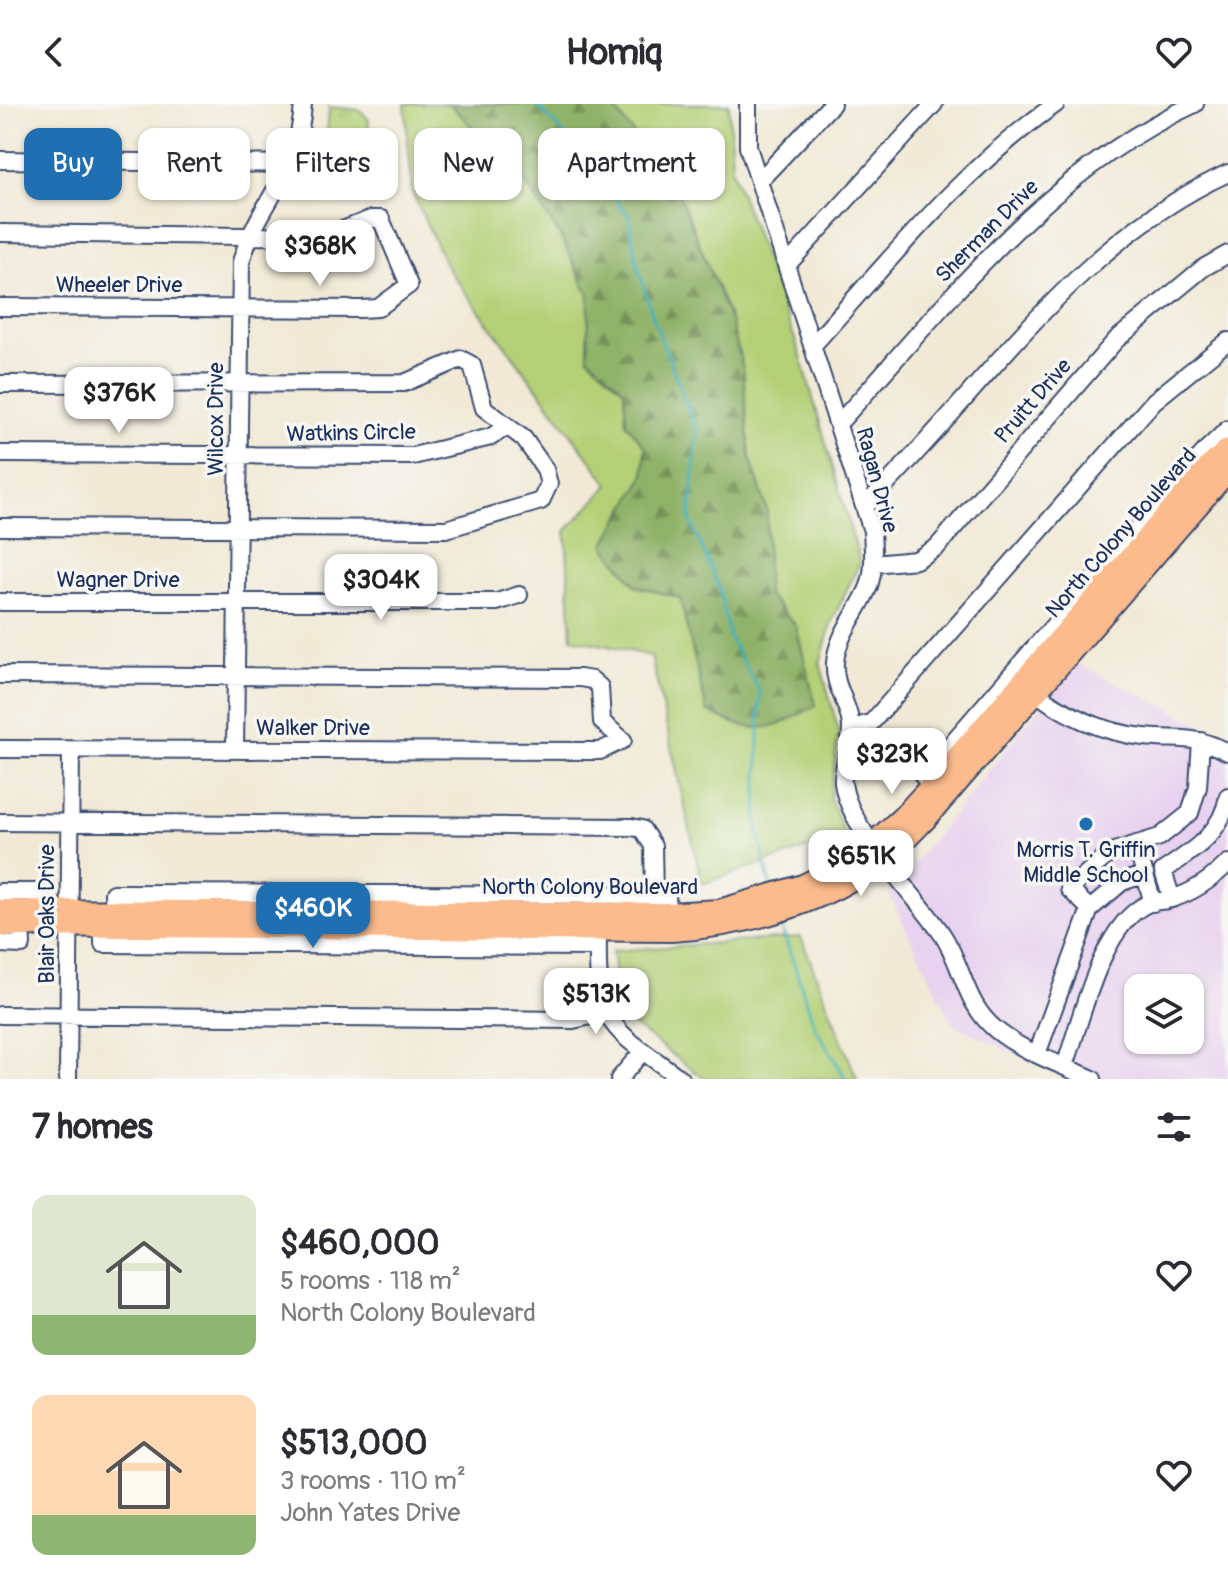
<!DOCTYPE html>
<meta charset="utf-8">
<style>
:root{--surface:#fff;--page:#f7f7f7;--text:#2b2b33;--muted:#7c7c81;--accent:#1f6fb2}
body{margin:0;font-family:Pangolin,sans-serif;background:var(--page);color:var(--text);height:100vh;display:flex;flex-direction:column;font-size:30px;white-space:nowrap}
*{box-sizing:border-box;margin:0}
p{font-size:26px;color:var(--muted)}
.icon{flex:none;width:44px;height:44px;fill:none;stroke:currentColor;stroke-width:2;stroke-linecap:round;stroke-linejoin:round}
.map{position:relative;height:975px;overflow:hidden}
.sheet{display:flex;flex-direction:column;background:var(--surface);flex:1}
.sheet>*{flex:none}
.top-card{position:absolute;left:24px;top:24px;width:800px;height:72px;display:flex;gap:16px}
.tools{position:absolute;left:1124px;top:870px;display:grid;gap:16px}
.tools a{display:grid;place-items:center;width:80px;height:80px;border-radius:16px;background:var(--surface);box-shadow:0 2px 6px #0004;font-size:40px}
.price{position:absolute;translate:-50% -68px;padding:0 18px;border-radius:16px;background:#fff;color:#222;font-size:26px;line-height:52px;filter:drop-shadow(0 2px 4px #0008)}
.price::after{content:'';position:absolute;left:50%;top:48px;width:24px;height:18px;margin-left:-12px;background:inherit;clip-path:polygon(0 0,100% 0,50% 100%)}
.price.active{background:var(--accent);color:#fff}
ul{padding:0;list-style:none}
li{display:flex;align-items:center;gap:24px;height:200px;padding:0 32px}
li span{display:grid;place-items:center;flex:none;width:224px;height:160px;border-radius:16px;color:#555}
li>.icon{margin-inline-start:auto}
span .icon{width:96px;height:96px;fill:#fffc;stroke-width:1}
li b{font-size:34px}
h2{display:flex;justify-content:space-between;align-items:center;height:96px;padding:0 32px;font-size:34px}
.pill{padding:0 28px;border-radius:16px;background:var(--surface);box-shadow:0 2px 6px #0004;font-size:28px;line-height:72px}
.pill.active{background:var(--accent);color:#fff}
header{display:flex;justify-content:space-between;align-items:center;height:104px;padding:0 32px;background:var(--surface);font-size:36px;font-weight:800}
.map>svg:first-child{display:block}
.built{fill:#e8d2ef;fill-rule:evenodd}
.green{fill:#b4d076;stroke:#68806a;stroke-width:2}
.forest{fill:url(#forest-firs);stroke:#557062;stroke-width:2}
.park{fill:url(#park-tufts);stroke:#68806a;stroke-width:2}
.lines{fill:none;stroke-linecap:round;stroke-linejoin:round}
.stream{stroke:#40b1b8;stroke-width:3}
.minor-casing{stroke:#3b4b70;stroke-width:20}
.major-casing{stroke:#3b4b70;stroke-width:24}
.minor{stroke:#fff;stroke-width:16}
.major{stroke:#fbbb8d;stroke-width:20}
.poi-dot{fill:#1f6fb2;stroke:#f6f6f2;stroke-width:3}
.labels{text-anchor:middle;dominant-baseline:central;stroke-width:7;stroke-linejoin:round;paint-order:stroke}
.street-label{font-size:22px;fill:#1b2f5e;stroke:#f6f6f2}
.poi-label{font-size:22px;fill:#1b2f5e;stroke:#f6f6f2}
</style>
<header><svg class="icon" aria-label="back" viewBox="0 0 24 24"><path d="M15 5l-7 7 7 7"/></svg>Homiq<svg class="icon" aria-label="heart" viewBox="0 0 24 24"><path d="M12 20l-8-8c-3-5 5-10 8-4 3-6 11-1 8 4z"/></svg></header>
<div class="map">
<svg width="1228" height="975" viewBox="0 0 1228 975">
<defs>
<pattern id="forest-firs" width="22" height="20" patternUnits="userSpaceOnUse" patternTransform="scale(2)"><rect width="22" height="20" fill="#8fb267"/><path d="M5 1l3.5 6h-7zM16 11l3.5 6h-7z" fill="#749158"/></pattern>
<pattern id="park-tufts" width="24" height="20" patternUnits="userSpaceOnUse" patternTransform="scale(2)"><rect width="24" height="20" fill="#b4d076"/><path d="M3 7l-1-3M5 7V3M7 7l1-3M15 17l-1-3M17 17v-4M19 17l1-3" fill="none" stroke="#9ab368"/></pattern>
</defs>
<rect width="100%" height="100%" fill="#f6f6f2"/>
<filter id="ink" filterUnits="userSpaceOnUse"><feTurbulence type="fractalNoise" baseFrequency=".0125" numOctaves="2"/><feDisplacementMap in="SourceGraphic" scale="16" xChannelSelector="R" yChannelSelector="G"/><feConvolveMatrix kernelMatrix="1 2 1 2 8 2 1 2 1" color-interpolation-filters="sRGB"/></filter>
<filter id="wash" filterUnits="userSpaceOnUse"><feTurbulence type="fractalNoise" baseFrequency=".006" numOctaves="4" result="noise"/><feDisplacementMap in="SourceGraphic" scale="32" xChannelSelector="R" yChannelSelector="G"/><feGaussianBlur stdDeviation="1.8" result="paint"/><feColorMatrix in="noise" values="0 0 0 0 0 0 0 0 0 0 0 0 0 0 0 0 0 1.4 0 .05"/><feComposite in="paint" operator="in"/></filter>
<g filter="url(#wash)">
<rect width="100%" height="100%" fill="#f1e9d5"/>
<path class="built" d="M1076 559 1228 634V975H1066L953 920 889 790ZM1138 884H1190V936H1138Z"/>
<path class="green" d="M405 0H450L525 78 561 133 589 191 588 253 624 286 626 319 645 343 644 372 604 441 636 482 680 493 707 607 796 522 767 490V406L750 353 743 265 731 218 677 86 611 0H729L732 66 800 249 860 458 832 517 820 559 839 628 830 694 845 732 702 780 651 552 572 534 566 427 609 381 446 162 412 88Z
M801 833 857 975H705L620 911 612 847Z"/>
<path class="forest" d="M450 0H611L677 86 731 218 743 265 750 353 767 406V490L796 522 816 602C767 627 758 633 707 607L680 494 636 482 604 441 644 372 645 343 626 319 624 286 588 253 589 191 561 133 525 78Z"/>
<path class="park" d="M329 3 360 6 369 16 367 38 358 45 326 42Z"/>
<g class="lines">
<path class="stream" d="M536 0 584 52 629 113 638 164 652 210 697 328 690 416 719 484 730 536 760 587 757 720 770 782
M779 816 815 923 846 975"/>
</g>
</g>
<g filter="url(#ink)">
<g class="lines">
<g class="minor-casing">
<path id="minor" d="M748 0V43L872 427C873 446 875 464 869 482 859 508 837 530 835 559 833 583 850 600 851 623 852 641 842 660 843 678 847 724 916 791 942 830 963 861 964 899 995 925 1023 948 1060 960 1093 975
M0 56 292 60
M760 76 832 0
M0 129 324 133 371 115H381L409 181 378 204 361 205 0 203
M788 160 934 0
M814 240C890 156 962 65 1056 0
M0 280 404 279 461 255 472 261 484 304 524 335 545 365 549 380 541 397 446 425 0 423
M839 319C946 201 1046 67 1195 0
M0 350 413 352 491 333 507 322
M866 401C984 286 1073 140 1228 69
M873 460 916 456 937 443 1116 236 1203 164 1228 150
M0 498H497L519 491
M0 571 580 574 592 576 600 583 602 618 623 636 600 647 0 645
M1027 581C1058 609 1104 629 1144 633 1181 637 1192 630 1228 648
M851 625 872 618 1154 297 1228 237
M235 646 241 158C259 95 299 73 303 0
M932 681 923 672 1207 345 1228 325
M0 718 632 723 642 725 653 742 654 791
M1136 740 1153 799
M0 788H38V806
M1172 795 1163 767C1192 747 1222 730 1228 692
M1090 805 1122 778 1145 770
M114 806 113 789 654 791 667 792 668 809
M103 823V840L597 843
M598 834C596 925 613 924 681 975
M0 840 22 841 21 822
M0 911 573 916 604 909
M1037 950 1090 805 1069 785 1111 748 1160 733 1190 709 1198 683 1201 637
M1065 962C1081 917 1101 821 1147 800 1154 796 1164 798 1171 795 1192 789 1213 774 1228 759
M68 975 71 646
M619 975 643 947"/>
</g>
<g class="major-casing">
<path id="major" d="M0 806 668 809 719 806 803 781 841 762 873 739 902 713 948 663 1206 365 1228 345
M0 822 672 827C747 822 821 801 883 756 899 744 914 727 928 713L1228 367"/>
</g>
<use href="#minor" class="minor"/>
<use href="#major" class="major"/>
</g>
</g>
<circle class="poi-dot" cx="1086" cy="720" r="8"/>
<g class="labels">
<g class="street-label">
<text transform="translate(987 127) rotate(-45)">Sherman Drive</text>
<text x="119" y="181">Wheeler Drive</text>
<text transform="translate(1033 297) rotate(-49)">Pruitt Drive</text>
<text transform="translate(216 315) rotate(-90)">Wilcox Drive</text>
<text transform="translate(351 329) rotate(-1)">Watkins Circle</text>
<text transform="translate(877 376) rotate(75)">Ragan Drive</text>
<text transform="translate(1121 429) rotate(-49)">North Colony Boulevard</text>
<text x="118" y="476">Wagner Drive</text>
<text x="313" y="624">Walker Drive</text>
<text x="590" y="783">North Colony Boulevard</text>
<text transform="translate(47 810) rotate(-90)">Blair Oaks Drive</text>
</g>
<g class="poi-label">
<text x="1086" y="746">Morris T. Griffin<tspan x="1086" dy="25">Middle School</tspan></text>
</g>
</g>
</svg>
<div class="tools">
<a><svg class="icon" aria-label="layers" viewBox="0 0 24 24"><path d="M12 4l9 5-9 5-9-5zM3 14l9 5 9-5"/></svg></a>
</div>
<b class="price" style="left:320px;top:184px">$368K</b>
<b class="price" style="left:119px;top:331px">$376K</b>
<b class="price" style="left:381px;top:518px">$304K</b>
<b class="price" style="left:892px;top:692px">$323K</b>
<b class="price" style="left:861px;top:794px">$651K</b>
<b class="price active" style="left:313px;top:846px">$460K</b>
<b class="price" style="left:596px;top:932px">$513K</b>
<div class="top-card">
<a class="pill active">Buy</a>
<a class="pill">Rent</a>
<a class="pill">Filters</a>
<a class="pill">New</a>
<a class="pill">Apartment</a>
</div>
</div>
<section class="sheet">
<h2>7 homes<svg class="icon" aria-label="filters" viewBox="0 0 24 24"><path d="M4 7h16M4 17h16"/><circle cx="9" cy="7" r="2"/><circle cx="15" cy="17" r="2"/></svg></h2>
<ul>
<li><span style="background:linear-gradient(#dfe7d0 75%,#8fb573 0)"><svg class="icon" aria-label="home" viewBox="0 0 24 24"><path d="M3 11l9-7 9 7M6 9v11h12V9"/></svg></span><div><b>$460,000</b><p>5 rooms · 118 m²</p><p>North Colony Boulevard</p></div><svg class="icon" aria-label="heart" viewBox="0 0 24 24"><path d="M12 20l-8-8c-3-5 5-10 8-4 3-6 11-1 8 4z"/></svg></li>
<li><span style="background:linear-gradient(#ffd9b3 75%,#8fb573 0)"><svg class="icon" aria-label="home" viewBox="0 0 24 24"><path d="M3 11l9-7 9 7M6 9v11h12V9"/></svg></span><div><b>$513,000</b><p>3 rooms · 110 m²</p><p>John Yates Drive</p></div><svg class="icon" aria-label="heart" viewBox="0 0 24 24"><path d="M12 20l-8-8c-3-5 5-10 8-4 3-6 11-1 8 4z"/></svg></li>
</ul>
</section>
